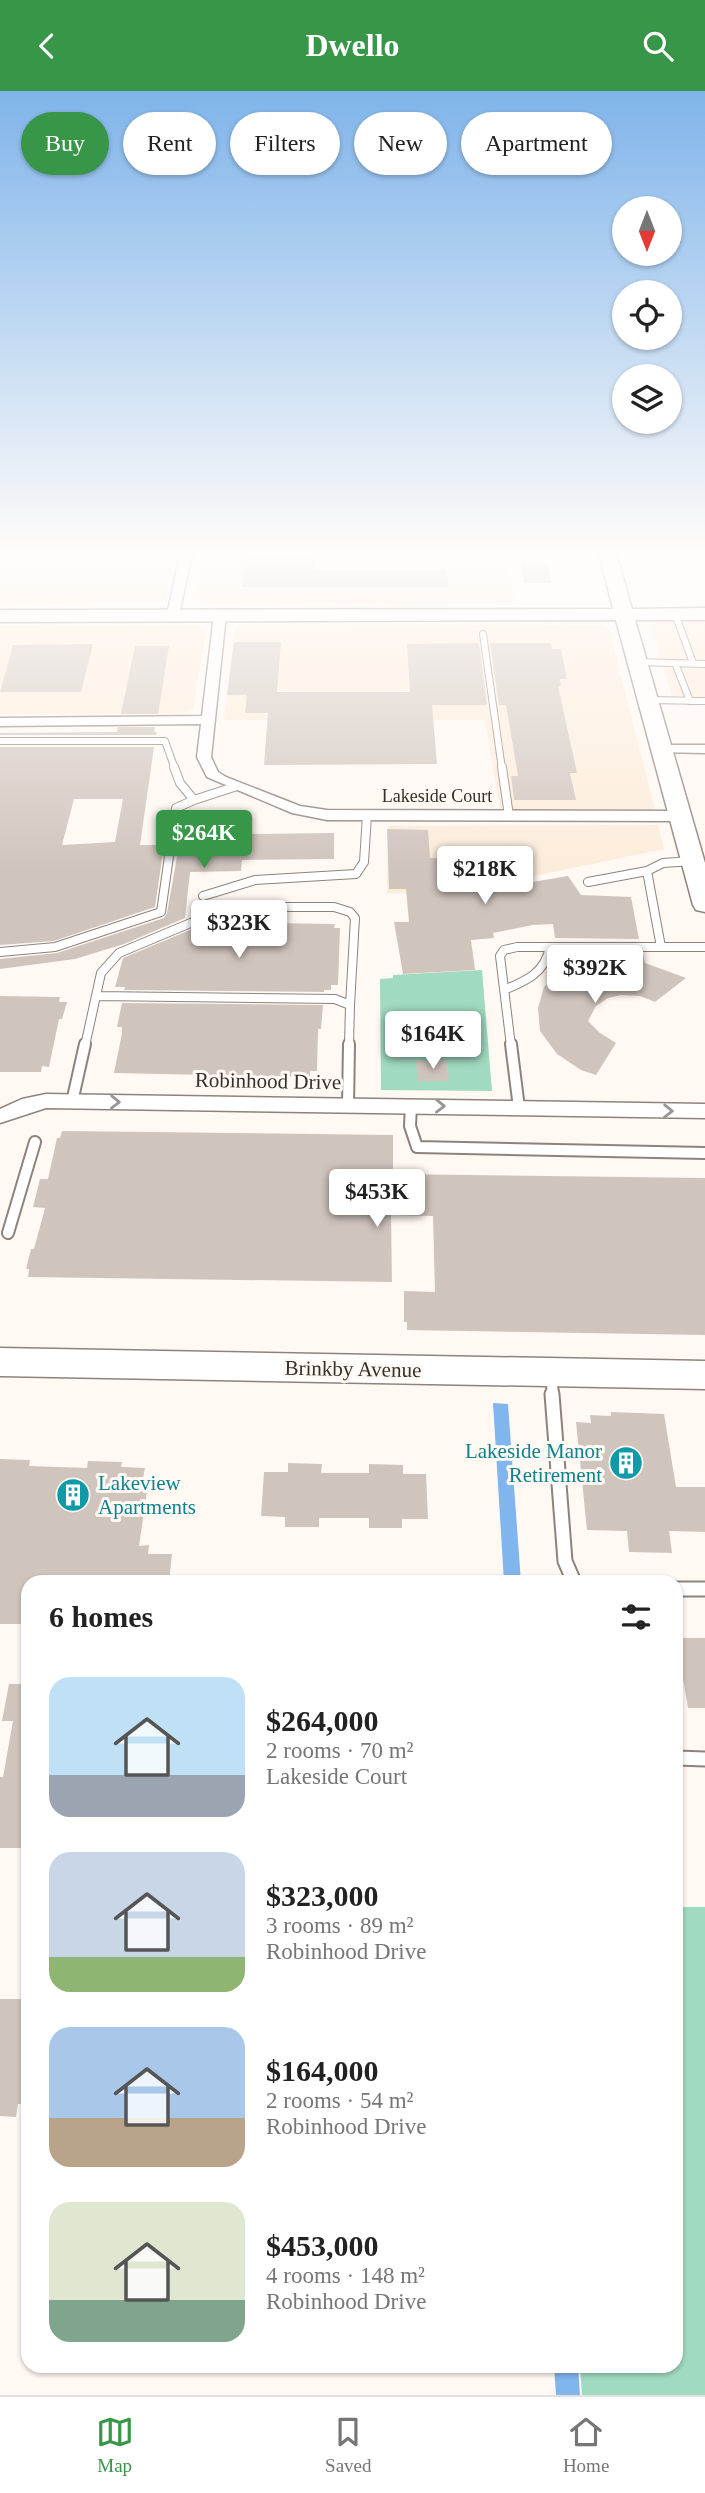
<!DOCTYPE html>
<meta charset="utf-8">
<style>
:root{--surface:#fff;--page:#f2f2f2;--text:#222;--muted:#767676;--line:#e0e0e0;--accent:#379648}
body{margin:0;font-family:"Times New Roman",serif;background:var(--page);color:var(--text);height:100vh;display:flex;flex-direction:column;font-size:26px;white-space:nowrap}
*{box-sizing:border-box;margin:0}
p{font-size:23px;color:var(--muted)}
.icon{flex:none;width:38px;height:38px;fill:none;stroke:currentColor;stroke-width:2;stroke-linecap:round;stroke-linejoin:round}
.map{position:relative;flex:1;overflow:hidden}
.drawer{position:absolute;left:21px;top:1484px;width:662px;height:798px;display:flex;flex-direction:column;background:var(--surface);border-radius:21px;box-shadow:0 2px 5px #0004}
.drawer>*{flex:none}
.top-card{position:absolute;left:21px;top:21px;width:663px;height:63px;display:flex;gap:14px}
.needle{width:46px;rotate:180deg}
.fabs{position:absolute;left:612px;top:105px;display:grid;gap:14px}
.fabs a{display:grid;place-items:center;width:70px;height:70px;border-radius:50%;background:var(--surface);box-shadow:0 2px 5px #0004;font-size:35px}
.price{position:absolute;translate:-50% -60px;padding:0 16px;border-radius:7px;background:#fff;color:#222;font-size:23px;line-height:46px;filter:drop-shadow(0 2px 4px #0008)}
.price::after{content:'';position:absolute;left:50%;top:42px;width:21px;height:16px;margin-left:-10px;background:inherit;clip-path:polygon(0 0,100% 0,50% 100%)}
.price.selected{background:var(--accent);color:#fff}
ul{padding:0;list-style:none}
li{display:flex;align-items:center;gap:21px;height:175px;padding:0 28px}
li span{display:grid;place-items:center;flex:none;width:196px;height:140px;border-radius:21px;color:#555}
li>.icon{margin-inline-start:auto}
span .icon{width:84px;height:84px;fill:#fffc;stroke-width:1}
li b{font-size:30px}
h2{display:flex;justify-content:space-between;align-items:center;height:84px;padding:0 28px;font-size:30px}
.tag{padding:0 24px;border-radius:32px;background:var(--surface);box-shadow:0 2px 5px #0004;font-size:24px;line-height:63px}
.tag.selected{background:var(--accent);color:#fff}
header{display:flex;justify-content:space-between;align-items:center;height:91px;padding:0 28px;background:var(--accent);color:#fff;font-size:32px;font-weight:600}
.tabs{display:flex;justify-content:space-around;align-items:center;height:98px;border-top:2px solid var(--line);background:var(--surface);font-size:19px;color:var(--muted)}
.tabs a{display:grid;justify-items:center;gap:4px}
.tabs .selected{color:var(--accent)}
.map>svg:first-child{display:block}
.commercial{fill:#fcecda}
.green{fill:#a0dac0}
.water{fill:#81b5ee}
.building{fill:#d0c5bd;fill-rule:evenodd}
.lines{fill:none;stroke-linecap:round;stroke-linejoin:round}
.lane-far3-casing{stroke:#8e837c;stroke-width:8}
.lane-far2-casing{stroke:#8e837c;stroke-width:10}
.lane-far1-casing{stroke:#8e837c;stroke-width:14}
.lane-casing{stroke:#8e837c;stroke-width:17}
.street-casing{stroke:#8e837c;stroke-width:3}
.secondary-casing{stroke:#8e837c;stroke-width:3}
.lane-far3{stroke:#fff;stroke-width:6}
.lane-far2{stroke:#fff;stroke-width:8}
.lane-far1{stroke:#fff;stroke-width:10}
.lane{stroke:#fff;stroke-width:13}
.street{fill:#fff;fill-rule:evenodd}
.secondary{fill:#fff;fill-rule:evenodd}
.oneway{stroke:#999795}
.labels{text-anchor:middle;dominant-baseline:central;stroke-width:6;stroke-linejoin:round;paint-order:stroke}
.far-street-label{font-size:18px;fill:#332f2b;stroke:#fff8f3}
.street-label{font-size:21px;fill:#332f2b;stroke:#fff8f3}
.culture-label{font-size:21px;fill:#0d838f;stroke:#fff8f3;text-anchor:end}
</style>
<header><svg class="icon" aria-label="back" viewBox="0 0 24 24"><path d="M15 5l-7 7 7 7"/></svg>Dwello<svg class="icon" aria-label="search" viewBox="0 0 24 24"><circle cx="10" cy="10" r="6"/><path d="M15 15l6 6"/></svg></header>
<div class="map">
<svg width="705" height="2304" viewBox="0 0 705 2304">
<rect width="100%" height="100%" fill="#fff8f3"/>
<path class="commercial" d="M176 458 165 508 160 511 0 514V458Z
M205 458H586L589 471 508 472 514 512 206 513 195 509Z
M657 532H705V612H674L651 535Z
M242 533 604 534 609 539 655 718 500 719 485 629H224L235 537Z
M198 534 206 541 193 617 180 622 0 623V535Z
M658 734 664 758 514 789 463 803 387 802 388 735Z"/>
<path class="green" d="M482 879 492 1000 381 999 380 888 393 887V884Z
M676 1816H705V2304H582L580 2275H676Z"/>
<path class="water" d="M493 1312 508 1313 521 1491H504Z
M554 2275H578L580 2304H556Z"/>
<path class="building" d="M247 459H315L314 479H446L449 496H242Z
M521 472H547L551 492H524Z
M234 551H281L277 601H410L407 553 479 552 487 614H432L437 673 264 674 268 622H245L247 604H227Z
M490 552H551L552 558H561L567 588H560L561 595H558L577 682H570L576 709H514L511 685H518L506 614H499Z
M93 553 81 601H0L13 554Z
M135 555H169L158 623H121Z
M118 636H155L154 641H157L156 644H0V642L117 641Z
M0 656H154L140 754H164L155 816 54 850 0 854ZM74 708H123L115 751 62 754Z
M245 719 244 743 334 742V768L242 769 241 780 190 781 185 827 124 853 75 868 0 878V868L57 862 164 827 167 822 185 721Z
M387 738 428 739 430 767H505L509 795 568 785 581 804 631 806 639 848 555 847 553 833 533 834 493 842 494 847 471 849 475 879 403 883 394 831H409L406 798H389Z
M209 831 335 833 334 837H340L338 894H331V899H324V901L124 899 125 896H115L123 867Z
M635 863H643L645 872 686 887 655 911 640 905 621 904 608 907 596 915 588 930 600 942 616 952 596 984 581 979 557 963 540 940 538 917 544 896 555 886 570 879Z
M0 905 60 906 59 911H67L62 928H59L49 976 42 975 41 981H0Z
M122 912 323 914 321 938H318L317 980H310V986L114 982 122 942V936H117Z
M447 969 449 990H418L416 970Z
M62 1040 393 1044V1083L705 1087V1244L407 1239V1231H404V1200L435 1201 433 1125 391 1124 392 1191 28 1186 29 1178H26L31 1158H34L45 1117 33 1116 40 1088H48L57 1047H60Z
M611 1321 664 1323 676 1396H705V1441L669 1440 672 1462 629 1461 627 1440 587 1439 576 1331 591 1332 590 1324 611 1325Z
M0 1368 30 1369 29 1375 87 1377 88 1370 122 1371 121 1376 145 1377 143 1387H149L139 1455 149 1454 148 1463H172L169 1491H28V1533H0Z
M288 1372 322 1373 321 1382H369V1373L403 1374V1383H426L428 1428H402V1437H369V1427H319V1436H285V1426L261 1425 264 1381H288Z
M676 1547H705V1617H688Z
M9 1593H28V1757H0V1686H3L13 1630H2Z
M0 1908H28V2013H18L16 2026 0 2025Z"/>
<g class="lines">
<g class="lane-far3-casing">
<path id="lane-far3" d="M675 523 693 572
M483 543 502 678
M638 571 705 573
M675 572 690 610
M648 609 705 610
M0 650H165L175 678"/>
</g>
<g class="lane-far2-casing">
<path id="lane-far2" d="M502 676 509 725
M194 709 237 695
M692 770 663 772 647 780 661 856H705
M588 791 647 780
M203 805 255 789 356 783 364 771 367 724
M0 861 55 856 161 821 176 717 194 709 180 692 174 676
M504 899C526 890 545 882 550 856
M96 905 335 908 350 914 349 955
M85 955 101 882 119 862 212 823 243 816H334L350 821 355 827 350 914
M511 955 500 865 504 859 517 856H661"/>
</g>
<g class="lane-far1-casing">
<path id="lane-far1" d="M511 953 519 1017
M72 1011 85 953
M348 1014 349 953
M411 1015 410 1035 417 1056 705 1062
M8 1142 35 1051
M551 1283 553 1304"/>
</g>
<g class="lane-casing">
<path id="lane" d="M552 1303 565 1470 574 1491
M676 1498H705
M677 1667 705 1668"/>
</g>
<g class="street-casing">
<path id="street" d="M181 458H193L179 524 173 528 167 524Z
M220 520 226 524 211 666 218 681 226 686 300 715 327 719 679 720 687 725 679 730 327 729 292 722 207 686 197 666 201 633 0 635V627L202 625 214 524Z
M661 654H705V662L656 661 654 658Z
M46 1003 705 1013V1027L46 1017 0 1032V1018L22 1008Z"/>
</g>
<g class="secondary-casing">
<path id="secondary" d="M598 458H615L632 518 705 517V529H635L705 772V821L696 819 693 814 616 529 0 531V519L613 518Z
M0 1257 705 1270V1298L0 1285Z"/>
</g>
<use href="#lane-far3" class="lane-far3"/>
<use href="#lane-far2" class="lane-far2"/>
<use href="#lane-far1" class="lane-far1"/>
<use href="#lane" class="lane"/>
<use href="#street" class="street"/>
<use href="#secondary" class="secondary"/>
</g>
<defs><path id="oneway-chevron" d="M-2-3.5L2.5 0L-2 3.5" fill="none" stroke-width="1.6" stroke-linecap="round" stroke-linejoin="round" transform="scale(1.75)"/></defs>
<g class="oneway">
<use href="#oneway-chevron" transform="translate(115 1011) rotate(1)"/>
<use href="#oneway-chevron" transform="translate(440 1015) rotate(1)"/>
<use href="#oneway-chevron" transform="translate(668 1020) rotate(1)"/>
</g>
<linearGradient id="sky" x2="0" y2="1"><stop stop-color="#7fb4ea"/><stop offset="0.59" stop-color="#fffcfa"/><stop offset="1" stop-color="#fffcfa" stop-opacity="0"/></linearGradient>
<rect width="705" height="781" fill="url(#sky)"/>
<defs>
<g id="building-disc" transform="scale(1.75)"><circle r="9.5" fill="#0f9aa8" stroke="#fff8f3"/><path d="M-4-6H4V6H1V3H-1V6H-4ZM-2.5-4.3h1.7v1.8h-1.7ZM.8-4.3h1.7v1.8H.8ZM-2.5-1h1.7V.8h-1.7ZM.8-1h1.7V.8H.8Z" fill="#fff"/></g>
</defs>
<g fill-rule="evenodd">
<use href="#building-disc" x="626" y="1372"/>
<use href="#building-disc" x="73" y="1404"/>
</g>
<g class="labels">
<g class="far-street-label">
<text x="437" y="705">Lakeside Court</text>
</g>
<g class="street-label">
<text transform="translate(268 990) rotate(1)">Robinhood Drive</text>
<text transform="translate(353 1278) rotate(1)">Brinkby Avenue</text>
</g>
<g class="culture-label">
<text x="602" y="1360">Lakeside Manor<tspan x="602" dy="24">Retirement</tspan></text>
<text x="98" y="1392" text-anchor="start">Lakeview<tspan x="98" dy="24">Apartments</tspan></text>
</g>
</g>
</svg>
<div class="fabs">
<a><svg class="needle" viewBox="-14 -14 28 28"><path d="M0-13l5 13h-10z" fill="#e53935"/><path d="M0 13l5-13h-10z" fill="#767676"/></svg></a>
<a><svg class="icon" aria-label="locate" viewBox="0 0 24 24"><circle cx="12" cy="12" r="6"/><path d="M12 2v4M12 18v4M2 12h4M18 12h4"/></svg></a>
<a><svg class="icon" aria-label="layers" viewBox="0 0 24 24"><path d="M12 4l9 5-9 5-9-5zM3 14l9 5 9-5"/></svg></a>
</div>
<b class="price selected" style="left:204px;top:779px">$264K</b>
<b class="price" style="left:485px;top:815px">$218K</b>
<b class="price" style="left:239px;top:869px">$323K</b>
<b class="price" style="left:595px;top:914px">$392K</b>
<b class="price" style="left:433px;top:980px">$164K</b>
<b class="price" style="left:377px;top:1138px">$453K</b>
<div class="top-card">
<a class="tag selected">Buy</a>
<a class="tag">Rent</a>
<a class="tag">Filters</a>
<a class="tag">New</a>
<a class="tag">Apartment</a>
</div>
<section class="drawer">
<h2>6 homes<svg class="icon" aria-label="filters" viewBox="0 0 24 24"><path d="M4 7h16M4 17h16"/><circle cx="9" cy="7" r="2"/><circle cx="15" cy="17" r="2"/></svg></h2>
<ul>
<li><span style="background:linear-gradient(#bfe0f5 70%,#9aa5b1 0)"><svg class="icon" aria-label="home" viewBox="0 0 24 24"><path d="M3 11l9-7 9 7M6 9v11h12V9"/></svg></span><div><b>$264,000</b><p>2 rooms · 70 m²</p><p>Lakeside Court</p></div></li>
<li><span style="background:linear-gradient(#c9d6e8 75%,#8fb573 0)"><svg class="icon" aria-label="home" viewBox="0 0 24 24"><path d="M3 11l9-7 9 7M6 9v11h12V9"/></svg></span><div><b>$323,000</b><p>3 rooms · 89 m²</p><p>Robinhood Drive</p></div></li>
<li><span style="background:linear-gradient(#a9c7e8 65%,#b9a48a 0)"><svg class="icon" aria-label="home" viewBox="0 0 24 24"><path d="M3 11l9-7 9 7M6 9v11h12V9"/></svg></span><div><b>$164,000</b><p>2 rooms · 54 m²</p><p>Robinhood Drive</p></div></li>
<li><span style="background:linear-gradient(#dfe7d0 70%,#7fa58c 0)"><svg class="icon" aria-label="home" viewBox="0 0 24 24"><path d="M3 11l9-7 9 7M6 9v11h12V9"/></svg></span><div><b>$453,000</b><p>4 rooms · 148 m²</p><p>Robinhood Drive</p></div></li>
</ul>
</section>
</div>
<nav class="tabs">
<a class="selected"><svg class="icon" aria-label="map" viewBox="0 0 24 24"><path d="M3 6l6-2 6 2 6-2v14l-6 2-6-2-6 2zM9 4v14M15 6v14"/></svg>Map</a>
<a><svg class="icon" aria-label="saved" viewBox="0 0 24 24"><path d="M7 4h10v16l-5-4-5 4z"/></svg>Saved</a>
<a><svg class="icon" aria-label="home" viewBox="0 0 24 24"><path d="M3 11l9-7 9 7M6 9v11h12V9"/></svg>Home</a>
</nav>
